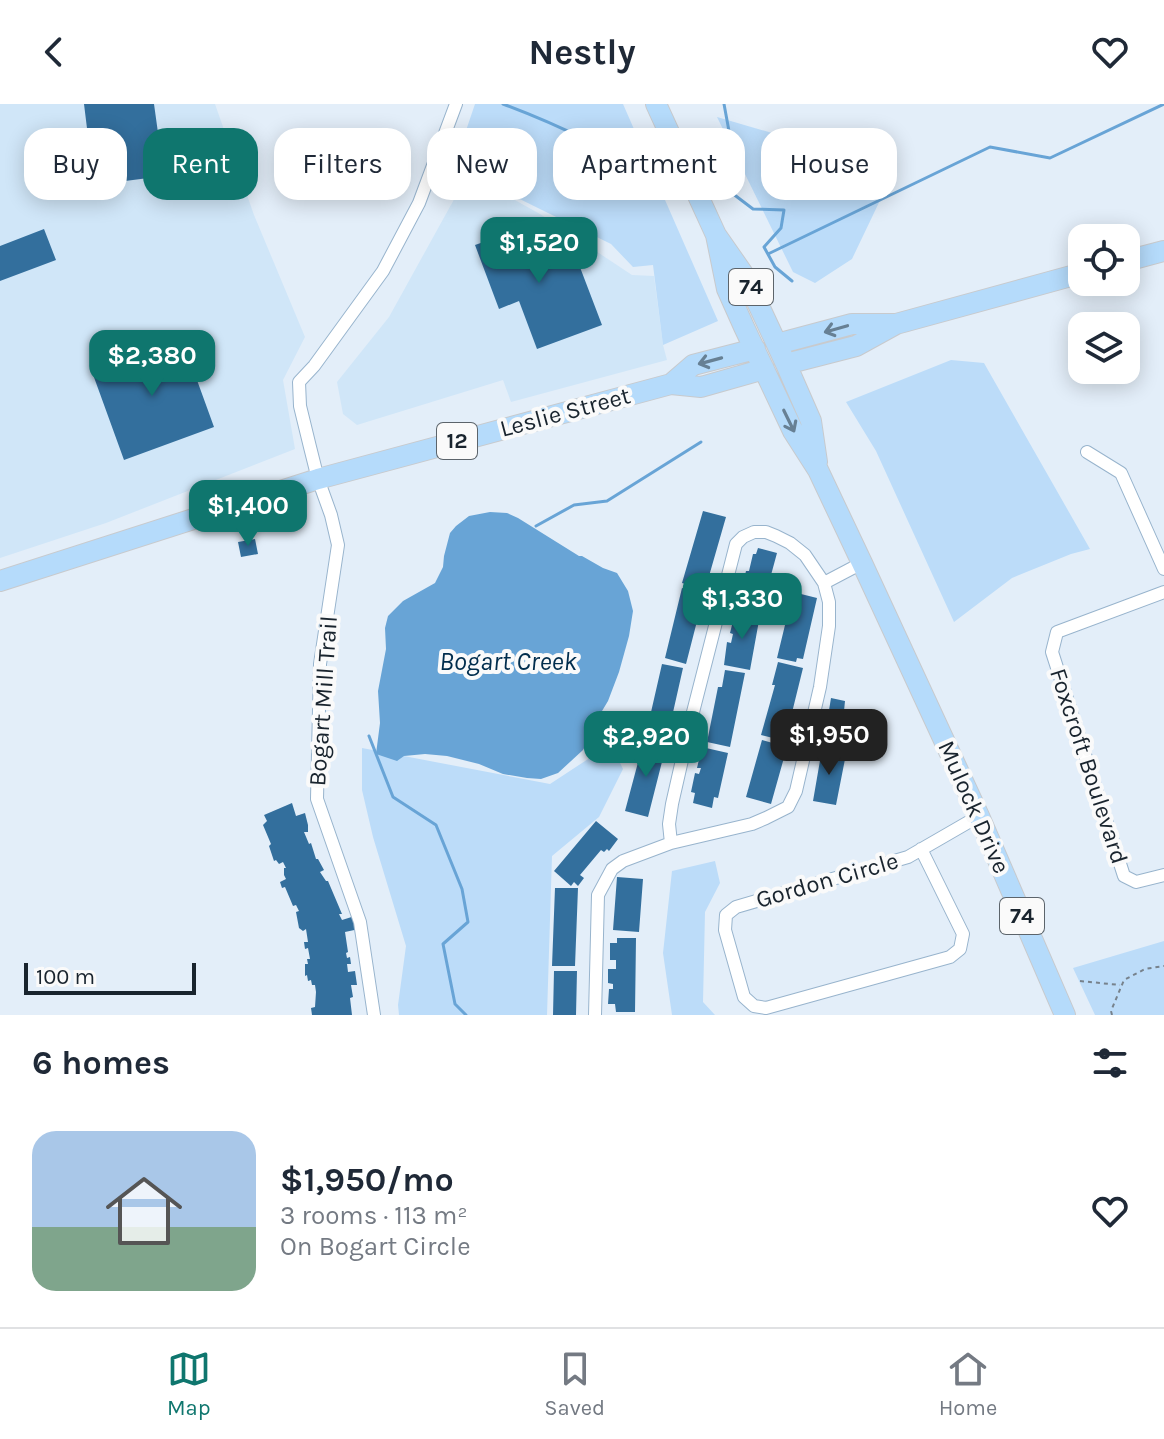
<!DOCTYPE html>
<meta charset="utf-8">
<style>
:root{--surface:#fff;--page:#f6f6f7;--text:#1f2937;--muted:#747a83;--line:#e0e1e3;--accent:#0f766e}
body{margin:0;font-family:Karla,sans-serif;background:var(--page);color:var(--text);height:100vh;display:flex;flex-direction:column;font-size:30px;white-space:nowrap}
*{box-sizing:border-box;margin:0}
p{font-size:26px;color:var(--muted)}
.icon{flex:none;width:44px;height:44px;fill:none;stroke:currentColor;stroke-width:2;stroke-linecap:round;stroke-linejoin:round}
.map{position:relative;height:911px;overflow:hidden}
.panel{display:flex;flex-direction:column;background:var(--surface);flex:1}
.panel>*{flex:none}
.banner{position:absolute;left:24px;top:24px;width:1116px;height:72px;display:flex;gap:16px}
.fabs{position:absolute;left:1068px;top:120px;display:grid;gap:16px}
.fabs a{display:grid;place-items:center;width:72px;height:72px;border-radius:16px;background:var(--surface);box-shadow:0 4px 20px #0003;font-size:40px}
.scale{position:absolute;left:24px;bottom:20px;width:172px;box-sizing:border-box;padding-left:8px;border:4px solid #19242e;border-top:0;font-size:22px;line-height:28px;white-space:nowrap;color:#19242e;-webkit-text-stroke:6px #fafafa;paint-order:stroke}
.price{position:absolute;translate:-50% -68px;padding:0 18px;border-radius:16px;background:var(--accent);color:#fff;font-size:26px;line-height:52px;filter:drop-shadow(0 2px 4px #0008)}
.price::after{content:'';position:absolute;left:50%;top:48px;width:24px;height:18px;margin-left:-12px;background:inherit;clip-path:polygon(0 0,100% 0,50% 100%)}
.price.selected{background:#222;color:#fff}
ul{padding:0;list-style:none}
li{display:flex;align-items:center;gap:24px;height:200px;padding:0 32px}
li+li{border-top:2px solid var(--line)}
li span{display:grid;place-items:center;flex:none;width:224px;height:160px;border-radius:24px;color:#555}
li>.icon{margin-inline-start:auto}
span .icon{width:96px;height:96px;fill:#fffc;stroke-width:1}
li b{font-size:34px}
h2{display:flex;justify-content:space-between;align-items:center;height:96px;padding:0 32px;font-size:34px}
.pill{padding:0 28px;border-radius:24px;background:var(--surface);box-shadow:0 4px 20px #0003;font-size:28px;line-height:72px}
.pill.selected{background:var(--accent);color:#fff}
header{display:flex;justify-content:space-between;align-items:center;height:104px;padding:0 32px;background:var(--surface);font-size:36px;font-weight:700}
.tab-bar{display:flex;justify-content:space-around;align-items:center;height:112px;border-top:2px solid var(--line);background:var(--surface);font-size:22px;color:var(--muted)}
.tab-bar a{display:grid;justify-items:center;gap:4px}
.tab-bar .selected{color:var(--accent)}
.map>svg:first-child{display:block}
.built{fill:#d0e6f8}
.green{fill:#bcdcf9}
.water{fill:#68a4d6}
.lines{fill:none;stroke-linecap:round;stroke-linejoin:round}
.stream{stroke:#68a4d6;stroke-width:3}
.building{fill:#336f9d}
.street-casing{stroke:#98b4cd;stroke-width:14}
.primary-casing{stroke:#c8cacd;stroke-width:22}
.path{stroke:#77828c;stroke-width:2;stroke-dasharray:4 4;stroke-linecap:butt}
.street{stroke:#fff;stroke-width:12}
.primary{stroke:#b5dbfb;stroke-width:20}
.oneway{stroke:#678094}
.labels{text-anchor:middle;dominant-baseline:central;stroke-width:8;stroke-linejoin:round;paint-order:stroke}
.shield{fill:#fafafa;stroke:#5c646b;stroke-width:2}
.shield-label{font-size:22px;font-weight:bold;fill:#19242e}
.street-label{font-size:24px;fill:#19242e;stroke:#fafafa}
.water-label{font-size:26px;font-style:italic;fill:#002d4d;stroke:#fafafa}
</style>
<header><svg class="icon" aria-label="back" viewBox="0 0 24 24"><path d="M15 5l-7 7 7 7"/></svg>Nestly<svg class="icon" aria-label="heart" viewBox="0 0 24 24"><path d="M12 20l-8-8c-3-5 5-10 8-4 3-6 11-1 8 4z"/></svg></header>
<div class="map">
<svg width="1164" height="911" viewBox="0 0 1164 911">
<rect width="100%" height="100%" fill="#e3eef9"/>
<path class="built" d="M0 0H215L254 111 305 233 283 276 295 345 106 419 0 454Z
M482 78 540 110 632 171 654 172 663 241 667 256 511 298 503 276 357 321 343 310 337 278 389 213 457 90Z"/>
<path class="green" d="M475 0H623L718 217 663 241 653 161 633 163 611 140 489 80 459 47Z
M717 13 779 31 807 83 856 71 884 88 852 155 815 179 793 168Z
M951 256 984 259 1090 445 1071 450 1012 474 954 518 876 347 846 298Z
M611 640 623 665 599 713 552 752 547 911H399L398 901 406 842 373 733 362 686V644L550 680Z
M715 757 720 779 705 808 703 898 715 911H672L663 849 672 767Z
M1164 837V911H1095L1073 864Z"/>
<path class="water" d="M490 408 507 409 518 414 579 452H582L603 464 617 469 628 487 633 507 629 532 619 568 608 597 596 617 592 631 583 646 558 669 541 675 527 674 503 670 479 660 447 652 425 650 404 652 397 657 376 650 380 619 378 587 386 545 385 524 388 512 403 497 435 479 443 463 444 452 450 429 456 422 469 412Z"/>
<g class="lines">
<path class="stream" d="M503 0C554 19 605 43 650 73
M712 66 724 83 753 105 784 106 781 124 764 143 775 163 792 177
M724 83 731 74V38L724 0
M768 150 990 43 1050 54 1164 0
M536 422 574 401 607 397 701 338
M369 632 393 693 436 721 462 785 468 818 443 840 455 900 466 911"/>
</g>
<path class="building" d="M84 0H154L164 72 94 81Z
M535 120 540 132 546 130 551 142 561 139 569 161 578 158 602 221 537 245 519 197 499 205 475 141Z
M44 125 56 156 0 177V142Z
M181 232 214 323 124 356 91 265Z
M703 407 726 413 705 486 682 479Z
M255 435 258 450 241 453 238 438Z
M758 444 777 449 761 508 740 502 744 488 741 487 746 467H749L753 450H756Z
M682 484 704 490 686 560 665 554Z
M793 488 817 494 803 555 797 554 796 558 777 554Z
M740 507 760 511 750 566 724 561 727 538 731 539 733 530 730 529 734 513 739 514Z
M778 558 803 564 785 637 761 631 775 581H772Z
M662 560 683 564 667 635 646 630Z
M725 566 745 569 730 643 707 638 718 583H722Z
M831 594 845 597 844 607 853 608 847 646 823 643Z
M644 636 666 642 648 713 625 707Z
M762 636 787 643 771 700 746 693Z
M706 644 728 649 718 694 714 693 712 704 693 699 695 689 691 688 695 669 699 670 701 664H697L701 647 705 648Z
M822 645 846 650 836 701 813 697Z
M292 699 296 712 305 709 308 721V728H304L309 740 311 739 316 755H318L324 766 320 768 326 777H328L342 810H339L342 816 358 811 359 825 345 828 348 848 346 849 347 854 350 853 351 860H347L348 868 355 867 357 881H351L353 893 350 894 352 911H312L311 904 315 903 316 888 315 881H312L311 876 308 877 307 871 305 872V860H308L307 855H310L308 844 305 845 304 838H308L306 825 303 827 299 824 296 808 299 807 296 801 293 802 285 783 282 784 280 778 286 775 284 771V764H286L283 758 279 760 276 756 274 757 269 742 271 740 263 721 267 717 264 711Z
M596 717 618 735 609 747 607 745 604 748 601 746 580 771 584 774 578 782 574 778 571 782 554 767Z
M617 773 643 775 639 828 613 826Z
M555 784H578L575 862H552Z
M617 834H636L635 908H616L615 900H608L609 885H613V880L608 879V865H616V856H610V839H617Z
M554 867H577L576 911H553Z"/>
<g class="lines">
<g class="street-casing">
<path id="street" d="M1087 348 1121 369 1164 465
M824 479 862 459
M1164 488 1057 528 1052 548 1124 772 1136 778 1164 771
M921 745 963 830 960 845 950 853 766 904 754 902 744 893 725 826 726 811 736 803 908 753 979 712
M374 911 360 818 317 695 320 560 338 441 331 411 318 375 310 343 300 302 299 278 314 262 383 167 419 99 456 0
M595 911 598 791 612 765 623 757 671 739 752 720 766 714 788 703 796 687 820 583 829 522V498L824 479 805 451 790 439 776 432 766 428H754L743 433 736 440 692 612 672 700 669 720 671 739"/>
</g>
<g class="primary-casing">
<path id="primary" d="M656 0 716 131 746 174 786 260 811 317 817 358
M716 131 727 185 744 223 793 327 818 366 862 459 979 712 1065 911
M1126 157 1164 147
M777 240 852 220H894
M786 260 856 242 896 220 1082 169
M671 280 693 261 755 245
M0 477 318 375 671 280 701 283 764 265"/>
</g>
<path class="path" d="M1080 877 1120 881
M1112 911 1111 907 1124 876 1145 865 1164 862"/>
<use href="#street" class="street"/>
<use href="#primary" class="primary"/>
</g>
<defs><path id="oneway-shaft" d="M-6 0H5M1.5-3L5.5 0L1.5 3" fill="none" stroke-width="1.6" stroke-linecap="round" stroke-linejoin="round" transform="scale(2)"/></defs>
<g class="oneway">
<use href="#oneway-shaft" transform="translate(836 225) rotate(164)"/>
<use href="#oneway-shaft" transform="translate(710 257) rotate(165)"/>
<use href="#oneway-shaft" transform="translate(789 317) rotate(64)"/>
</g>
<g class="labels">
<g class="shield">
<rect x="729" y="165" width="44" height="36" rx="6"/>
<rect x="437" y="319" width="40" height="36" rx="6"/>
<rect x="1000" y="794" width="44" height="36" rx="6"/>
</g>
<g class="shield-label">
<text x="751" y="183">74</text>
<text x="457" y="337">12</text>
<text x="1022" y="812">74</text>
</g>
<g class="street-label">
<text transform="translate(565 308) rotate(-15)">Leslie Street</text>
<text transform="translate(323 597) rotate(-86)">Bogart Mill Trail</text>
<text transform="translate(1089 662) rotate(72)">Foxcroft Boulevard</text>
<text transform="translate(974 703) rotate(66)">Mulock Drive</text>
<text transform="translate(827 776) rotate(-16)">Gordon Circle</text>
</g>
<g class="water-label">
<text x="508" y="557">Bogart Creek</text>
</g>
</g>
</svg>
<div class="fabs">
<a><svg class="icon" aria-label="locate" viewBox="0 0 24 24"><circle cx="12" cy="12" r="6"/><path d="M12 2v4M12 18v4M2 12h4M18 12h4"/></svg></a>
<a><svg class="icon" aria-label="layers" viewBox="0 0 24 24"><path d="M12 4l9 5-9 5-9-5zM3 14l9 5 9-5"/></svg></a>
</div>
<div class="scale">100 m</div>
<b class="price" style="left:539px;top:181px">$1,520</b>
<b class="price" style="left:152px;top:294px">$2,380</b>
<b class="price" style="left:248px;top:444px">$1,400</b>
<b class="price" style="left:742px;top:537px">$1,330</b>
<b class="price selected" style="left:829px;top:673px">$1,950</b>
<b class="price" style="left:646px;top:675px">$2,920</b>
<div class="banner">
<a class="pill">Buy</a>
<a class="pill selected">Rent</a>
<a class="pill">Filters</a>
<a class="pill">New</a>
<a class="pill">Apartment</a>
<a class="pill">House</a>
</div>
</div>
<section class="panel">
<h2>6 homes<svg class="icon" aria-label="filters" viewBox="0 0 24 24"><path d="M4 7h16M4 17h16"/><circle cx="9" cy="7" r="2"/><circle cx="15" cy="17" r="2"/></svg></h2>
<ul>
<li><span style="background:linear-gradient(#a9c7e8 60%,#7fa58c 0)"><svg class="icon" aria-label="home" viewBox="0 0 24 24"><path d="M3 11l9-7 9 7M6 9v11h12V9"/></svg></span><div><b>$1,950/mo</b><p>3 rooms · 113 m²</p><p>On Bogart Circle</p></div><svg class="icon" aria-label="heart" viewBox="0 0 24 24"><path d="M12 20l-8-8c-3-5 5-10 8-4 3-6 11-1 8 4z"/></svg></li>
</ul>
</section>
<nav class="tab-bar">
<a class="selected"><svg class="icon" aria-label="map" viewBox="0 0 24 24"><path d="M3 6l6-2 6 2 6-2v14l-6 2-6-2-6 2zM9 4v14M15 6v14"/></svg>Map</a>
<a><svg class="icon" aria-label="saved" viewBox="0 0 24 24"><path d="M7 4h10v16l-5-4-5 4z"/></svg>Saved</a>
<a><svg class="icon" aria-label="home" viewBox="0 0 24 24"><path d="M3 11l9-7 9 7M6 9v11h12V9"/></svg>Home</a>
</nav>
